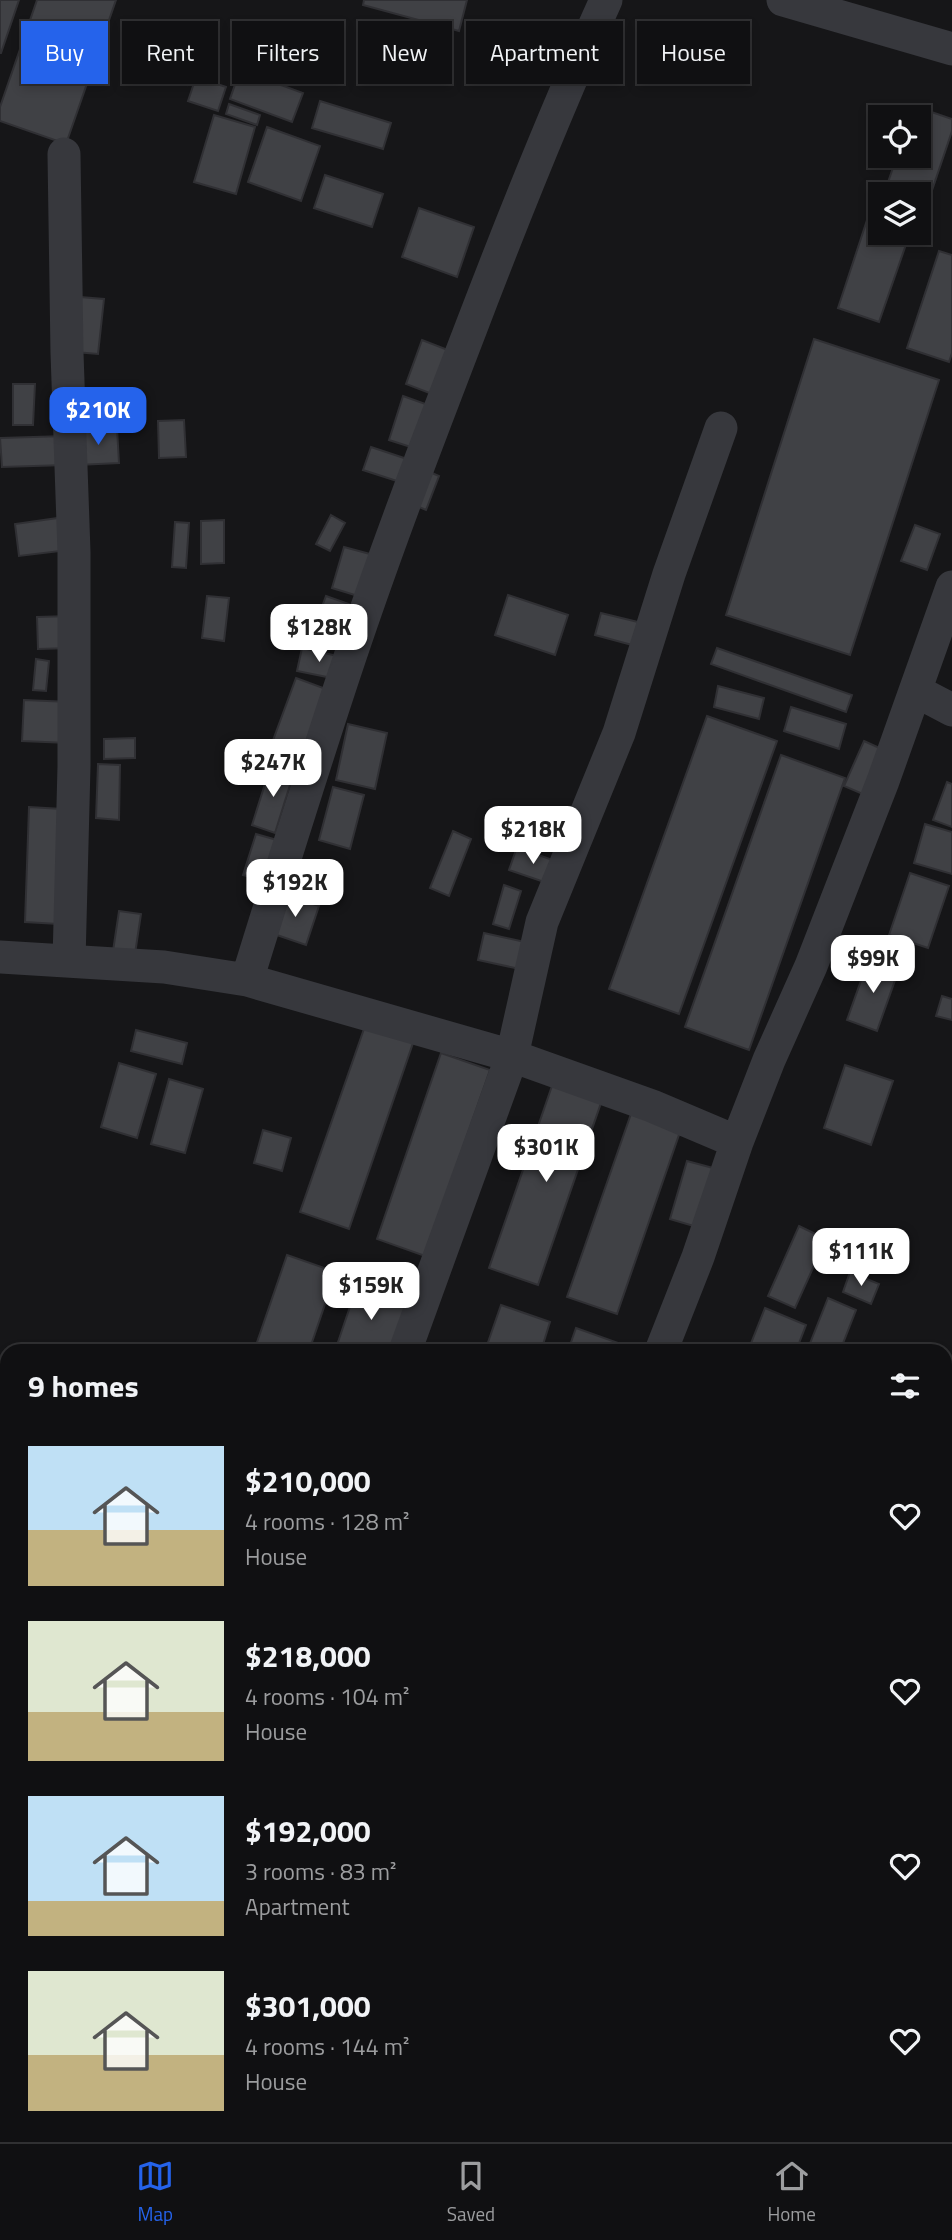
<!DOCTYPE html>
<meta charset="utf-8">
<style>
:root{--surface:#101012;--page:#19191b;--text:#f1f3f6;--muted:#9c9d9f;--line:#303032;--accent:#2563eb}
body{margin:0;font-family:"Titillium Web",sans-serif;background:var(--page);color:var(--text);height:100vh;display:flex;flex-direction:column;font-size:26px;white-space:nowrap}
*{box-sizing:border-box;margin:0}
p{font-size:23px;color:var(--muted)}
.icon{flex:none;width:38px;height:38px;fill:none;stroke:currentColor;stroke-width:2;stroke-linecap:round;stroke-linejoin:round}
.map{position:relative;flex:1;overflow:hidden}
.sheet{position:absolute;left:0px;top:1344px;width:952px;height:798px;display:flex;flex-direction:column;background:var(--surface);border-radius:21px 21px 0 0;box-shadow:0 4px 10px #0003,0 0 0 2px var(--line)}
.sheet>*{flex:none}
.guide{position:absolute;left:21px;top:21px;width:910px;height:63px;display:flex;gap:14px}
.fabs{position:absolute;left:868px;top:105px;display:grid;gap:14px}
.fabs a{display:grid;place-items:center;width:63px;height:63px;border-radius:0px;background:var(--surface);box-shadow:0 4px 10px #0003,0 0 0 2px var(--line);font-size:35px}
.price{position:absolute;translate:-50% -60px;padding:0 16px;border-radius:14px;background:#fff;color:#222;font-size:23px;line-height:46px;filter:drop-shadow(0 2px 4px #0008)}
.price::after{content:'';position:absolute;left:50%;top:42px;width:21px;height:16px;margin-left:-10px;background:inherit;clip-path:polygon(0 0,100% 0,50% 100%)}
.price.current{background:var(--accent);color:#fff}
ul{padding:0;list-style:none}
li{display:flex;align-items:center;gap:21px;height:175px;padding:0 28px}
li span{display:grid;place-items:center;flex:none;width:196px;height:140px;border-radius:0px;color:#555}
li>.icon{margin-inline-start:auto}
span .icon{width:84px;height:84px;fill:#fffc;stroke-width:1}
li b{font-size:30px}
h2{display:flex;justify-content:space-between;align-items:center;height:84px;padding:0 28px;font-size:30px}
.pill{padding:0 24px;border-radius:0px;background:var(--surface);box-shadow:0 4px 10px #0003,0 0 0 2px var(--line);font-size:24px;line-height:63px}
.pill.current{background:var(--accent);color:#fff}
.tabs{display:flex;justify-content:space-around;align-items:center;height:98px;border-top:2px solid var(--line);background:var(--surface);font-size:19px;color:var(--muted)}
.tabs a{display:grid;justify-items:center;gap:4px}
.tabs .current{color:var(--accent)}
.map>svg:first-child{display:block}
.water{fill:#2c353c}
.building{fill:#404145;stroke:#303034;stroke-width:2}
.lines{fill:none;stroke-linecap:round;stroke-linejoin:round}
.minor{stroke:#37383d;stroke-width:33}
</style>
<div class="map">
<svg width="952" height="2142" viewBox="0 0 952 2142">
<rect width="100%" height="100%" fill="#161618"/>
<path class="water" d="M952 1449V1594L945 1583V1452Z"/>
<path class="building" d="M0 0H19L1 53H0Z
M37 0H116L66 144 0 121V107Z
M364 0H467L459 31 363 5Z
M176 39 199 46 187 85 165 78Z
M240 70 303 93 292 122 230 99Z
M196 77 226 87 218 111 188 101Z
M320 101 391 123 383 149 312 128Z
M229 104 260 115 257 125 226 114Z
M914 106 952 119V131L923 217 919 216V194H884L897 156H919V117H910Z
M214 115 255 127 236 194 194 182Z
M267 127 320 146 301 201 248 182Z
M325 175 383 194 372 227 314 208Z
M419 208 474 227 457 277 402 257Z
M870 211 880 214V233H910L879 322 838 308Z
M939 251 952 255V353L949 362 907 348Z
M80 297 104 299 98 354 75 352Z
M814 339 939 380 850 655 726 615Z
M422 340 448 350 432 394 406 384Z
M13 384H35L33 425H13Z
M403 396 434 407 420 450 389 440Z
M184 420 186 457 159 458 158 421Z
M117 428 119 463 78 465 76 430Z
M65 436 66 465 2 467 0 438Z
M371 447 413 461 406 484 363 470Z
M425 470 439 476 426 510 412 504Z
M331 515 345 523 330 551 316 544Z
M65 517 69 550 19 556 15 524Z
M224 520V563L201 564V521Z
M175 522 189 523 186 568 172 567Z
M915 525 940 534 927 570 901 561Z
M344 547 370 554 358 596 332 588Z
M508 595 568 615 555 655 495 635Z
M207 596 229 598 224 641 202 638Z
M326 596 349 604 334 645 311 636Z
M601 613 638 622 632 645 595 635Z
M70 616 71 648 38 649 37 617Z
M302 648 342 657 337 679 297 671Z
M717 648 852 695 846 712 711 664Z
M36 659 49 661 46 691 33 690Z
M296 678 326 689 298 765 268 754Z
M718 686 764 698 759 719 714 707Z
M24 700 70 702 68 743 22 741Z
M791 707 846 724 839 749 784 731Z
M707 716 777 741 679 1014 609 989Z
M348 724 387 733 375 789 336 780Z
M135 738V758L104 759V739Z
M864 741 884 750 865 795 844 786Z
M781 755 845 778 749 1050 685 1027Z
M98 764 120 765 119 820 96 818Z
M271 765 294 772 275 833 252 825Z
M947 782 952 784V827L933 820Z
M333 787 364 795 350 849 319 840Z
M29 807 62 809 58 924 25 922Z
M925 824 952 832V874L914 863Z
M453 831 471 839 449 896 430 888Z
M256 834 277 840 265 881 243 875Z
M517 847 558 862 550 884 509 870Z
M910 873 949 886 928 948 889 935Z
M504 885 521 891 509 929 493 924Z
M283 894 319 906 306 945 271 933Z
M119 911 141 914 135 954 113 951Z
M484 933 525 942 520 969 478 960Z
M869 958 899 969 877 1031 847 1020Z
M942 996 952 999V1020L936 1016Z
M365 1026 413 1043 349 1229 300 1212Z
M136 1030 187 1043 182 1064 131 1051Z
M441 1053 490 1070 425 1256 377 1239Z
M119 1063 156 1074 137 1138 101 1127Z
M845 1065 893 1081 871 1145 824 1128Z
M169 1079 203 1089 185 1153 151 1144Z
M553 1083 602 1100 538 1285 489 1268Z
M632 1111 681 1129 617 1314 567 1297Z
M263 1130 291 1138 282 1171 254 1163Z
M687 1161 713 1168 697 1227 670 1219Z
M799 1226 826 1239 795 1308 768 1296Z
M287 1255 336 1272 309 1351H254Z
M850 1272 879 1284 871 1304 843 1292Z
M357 1286 407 1303 390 1351H335Z
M828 1298 856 1310 840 1351H807Z
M501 1305 550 1322 541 1351H485Z
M765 1308 806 1325 796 1351H748Z
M576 1328 624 1345 622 1351H568Z
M952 1645V1694L945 1677V1648Z
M952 1746V1803L948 1804 945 1790V1748Z
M17 2135H60L58 2142H15Z
M211 2135H257L270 2139 269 2142H209Z
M486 2135H497L523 2142H484Z
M548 2135H590L587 2142H545Z"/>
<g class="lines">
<path class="minor" d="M783 0 952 49
M64 154 67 353 74 552V766L69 961
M916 691 952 710
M0 957 164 967 247 980 512 1056 652 1106 737 1142
M247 980C282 867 317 754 355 642 391 536 431 432 471 328 513 218 557 108 606 0
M405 1351 512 1056 542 922 619 733 669 574 721 428
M661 1351 698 1257 737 1142 769 1060 811 966 883 781 952 587
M0 2061 7 2062
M279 2135 303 2142
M116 2142 119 2135
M344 2142 346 2135"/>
</g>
</svg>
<div class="fabs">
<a><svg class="icon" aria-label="locate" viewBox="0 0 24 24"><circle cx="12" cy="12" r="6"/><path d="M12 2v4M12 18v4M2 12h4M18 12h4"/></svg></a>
<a><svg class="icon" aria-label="layers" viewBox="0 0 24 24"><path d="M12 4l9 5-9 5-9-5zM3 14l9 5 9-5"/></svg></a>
</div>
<b class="price current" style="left:98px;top:447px">$210K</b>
<b class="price" style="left:319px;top:664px">$128K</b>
<b class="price" style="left:273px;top:799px">$247K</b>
<b class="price" style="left:533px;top:866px">$218K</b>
<b class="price" style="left:295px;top:919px">$192K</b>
<b class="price" style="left:873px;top:995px">$99K</b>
<b class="price" style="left:546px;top:1184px">$301K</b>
<b class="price" style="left:861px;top:1288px">$111K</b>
<b class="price" style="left:371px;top:1322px">$159K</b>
<div class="guide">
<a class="pill current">Buy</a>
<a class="pill">Rent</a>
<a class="pill">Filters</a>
<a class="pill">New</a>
<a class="pill">Apartment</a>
<a class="pill">House</a>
</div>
<section class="sheet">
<h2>9 homes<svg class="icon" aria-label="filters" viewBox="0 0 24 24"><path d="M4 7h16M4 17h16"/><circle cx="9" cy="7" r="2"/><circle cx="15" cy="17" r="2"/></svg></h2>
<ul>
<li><span style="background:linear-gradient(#bfe0f5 60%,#c2b280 0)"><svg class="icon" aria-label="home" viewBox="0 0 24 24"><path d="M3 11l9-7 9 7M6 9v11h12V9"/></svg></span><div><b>$210,000</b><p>4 rooms · 128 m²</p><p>House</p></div><svg class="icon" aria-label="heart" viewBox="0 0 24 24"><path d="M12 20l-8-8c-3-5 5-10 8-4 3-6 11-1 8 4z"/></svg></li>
<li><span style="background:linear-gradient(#dfe7d0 65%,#c2b280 0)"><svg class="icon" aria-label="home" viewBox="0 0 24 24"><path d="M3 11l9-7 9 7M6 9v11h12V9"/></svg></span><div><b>$218,000</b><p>4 rooms · 104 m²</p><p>House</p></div><svg class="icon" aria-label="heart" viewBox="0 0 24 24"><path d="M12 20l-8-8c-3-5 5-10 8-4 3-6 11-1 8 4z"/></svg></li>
<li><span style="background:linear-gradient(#bfe0f5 75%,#c2b280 0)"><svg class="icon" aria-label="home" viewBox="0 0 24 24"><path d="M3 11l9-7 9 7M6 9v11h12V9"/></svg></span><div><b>$192,000</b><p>3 rooms · 83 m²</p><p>Apartment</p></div><svg class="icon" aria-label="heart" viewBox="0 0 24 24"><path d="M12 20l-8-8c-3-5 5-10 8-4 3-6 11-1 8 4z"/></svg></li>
<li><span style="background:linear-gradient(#dfe7d0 60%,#c2b280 0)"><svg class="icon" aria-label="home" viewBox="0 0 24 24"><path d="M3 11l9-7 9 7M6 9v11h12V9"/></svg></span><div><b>$301,000</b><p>4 rooms · 144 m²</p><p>House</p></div><svg class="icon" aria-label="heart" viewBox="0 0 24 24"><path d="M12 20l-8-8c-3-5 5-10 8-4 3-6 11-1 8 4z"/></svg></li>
</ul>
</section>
</div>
<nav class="tabs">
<a class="current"><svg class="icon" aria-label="map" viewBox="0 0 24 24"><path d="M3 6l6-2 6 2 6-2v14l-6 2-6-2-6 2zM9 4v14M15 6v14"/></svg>Map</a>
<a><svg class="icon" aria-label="saved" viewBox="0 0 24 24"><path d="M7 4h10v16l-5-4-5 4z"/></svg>Saved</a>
<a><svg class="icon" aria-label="home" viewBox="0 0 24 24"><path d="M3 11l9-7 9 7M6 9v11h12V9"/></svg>Home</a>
</nav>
